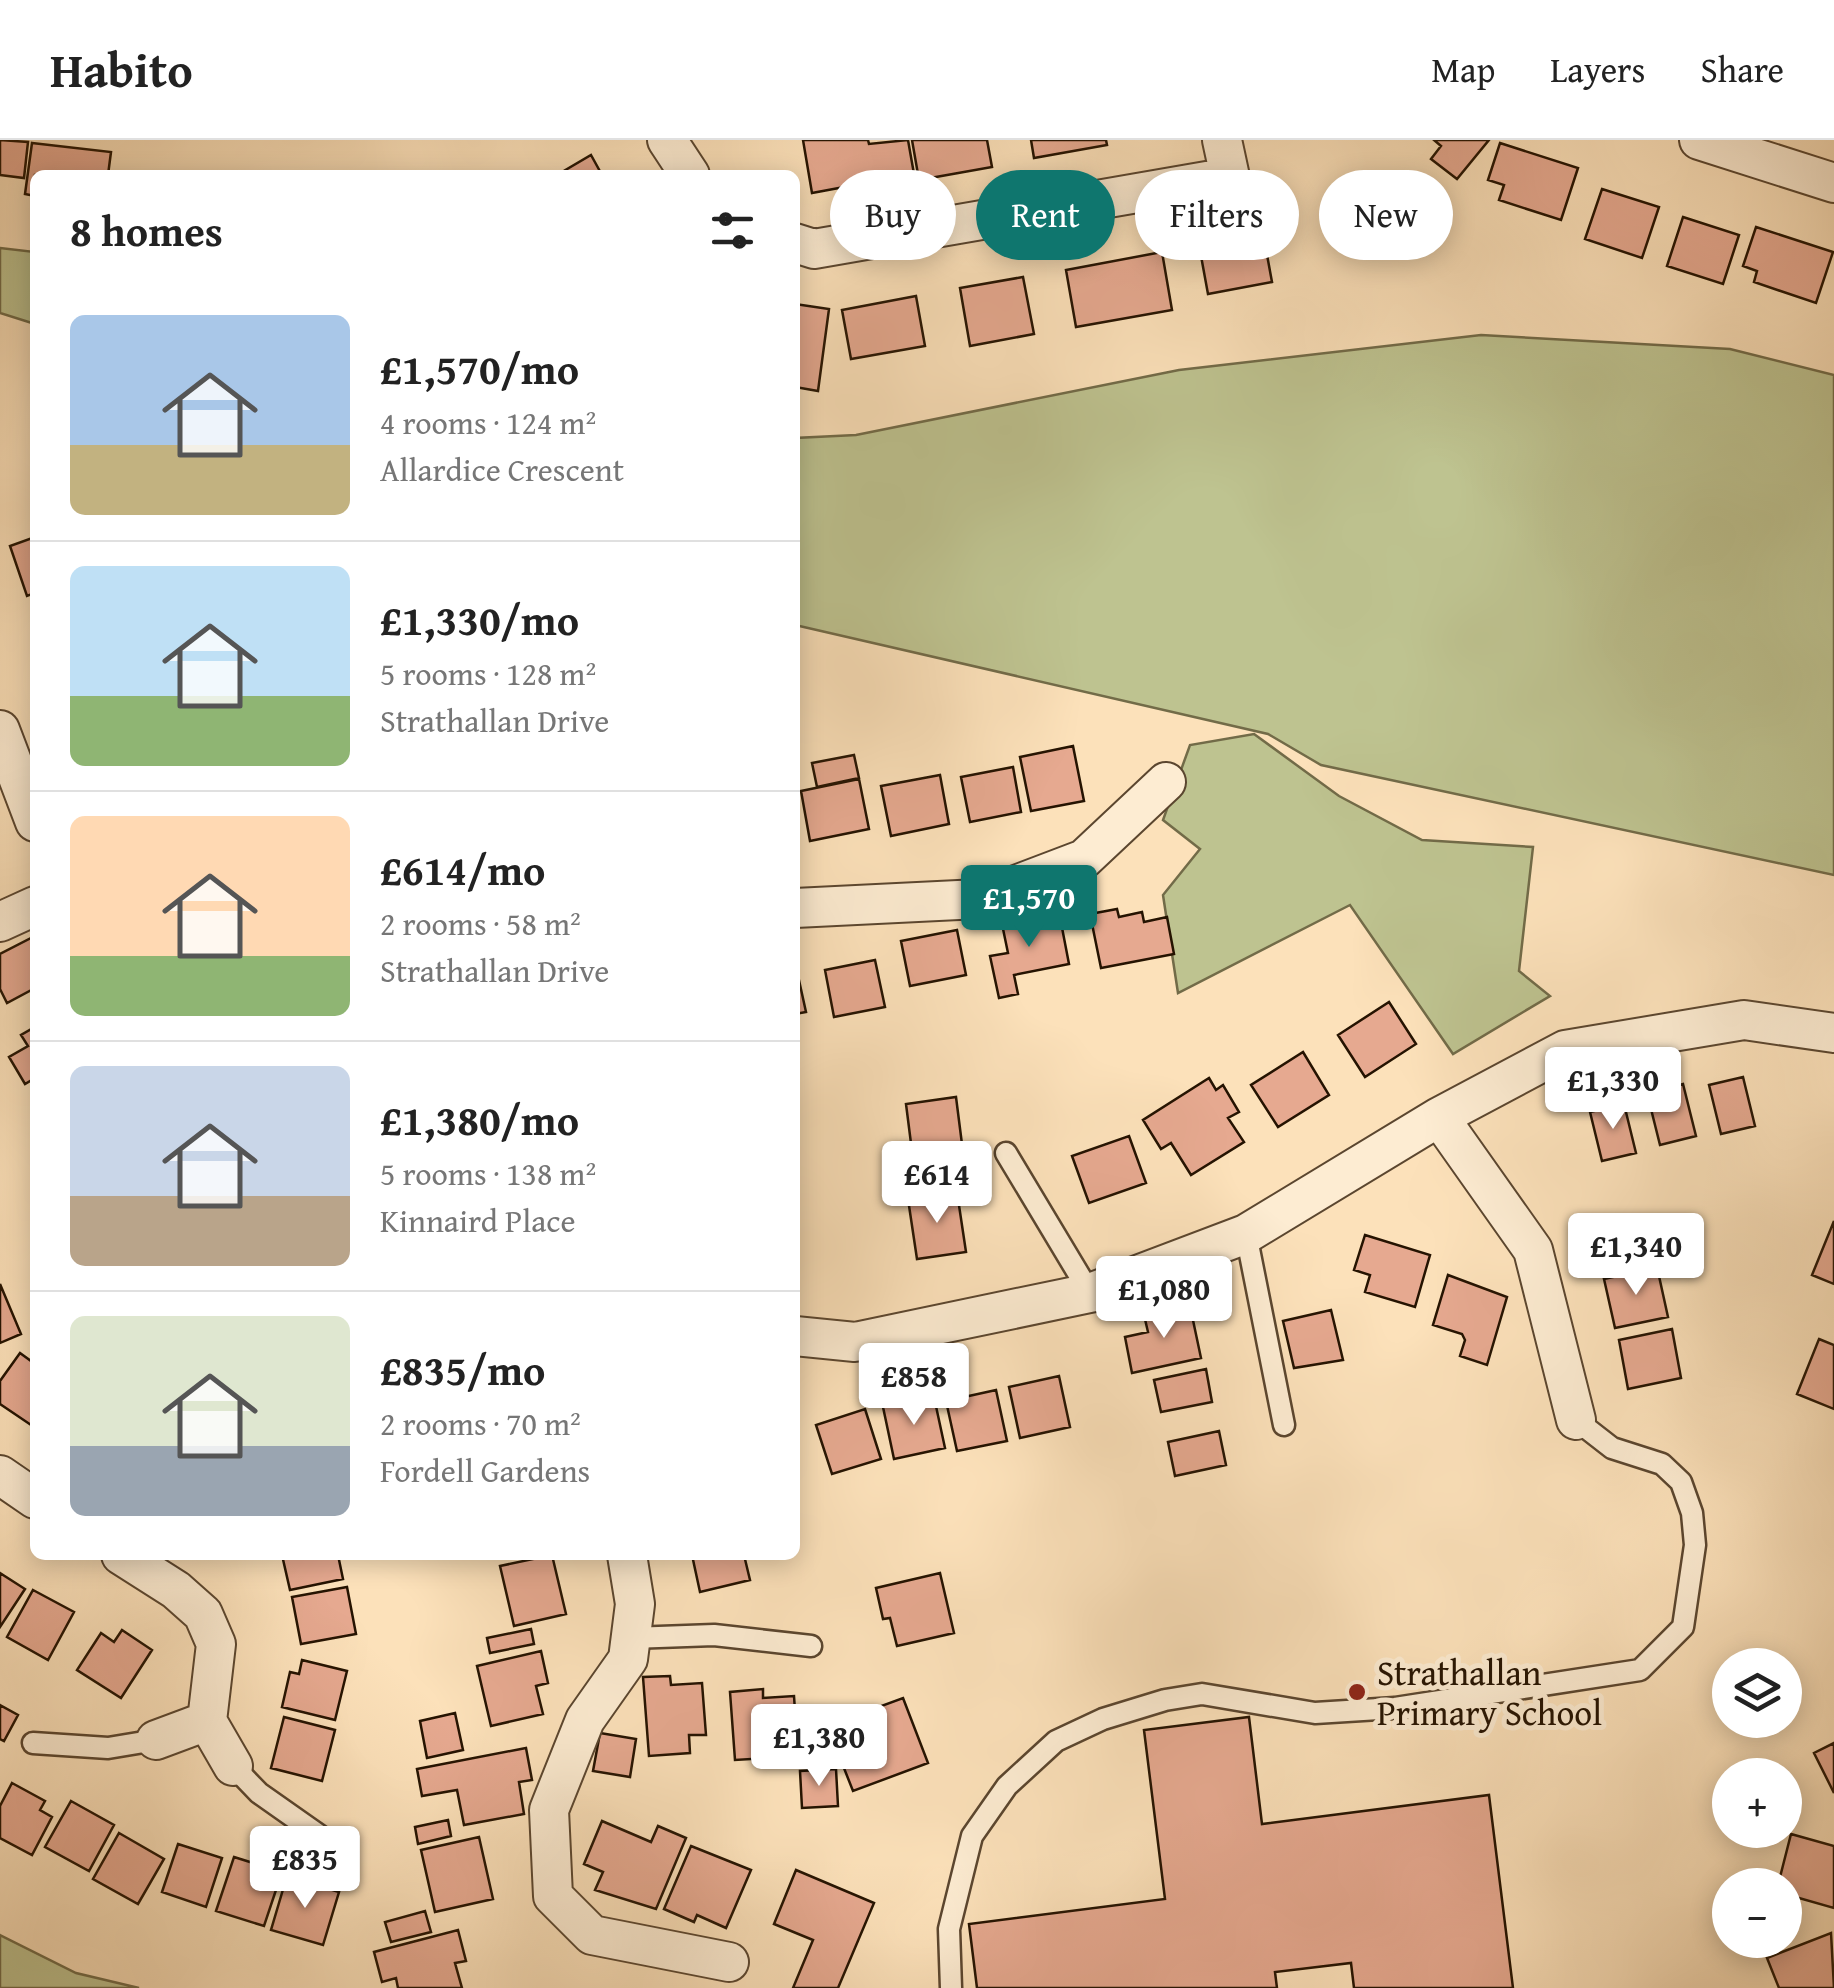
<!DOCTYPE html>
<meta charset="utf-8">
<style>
:root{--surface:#fff;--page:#f6f6f6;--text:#222;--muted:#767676;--line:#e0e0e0;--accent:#0f766e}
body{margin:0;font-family:"Gentium Book Plus",serif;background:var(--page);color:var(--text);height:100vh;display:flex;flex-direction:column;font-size:38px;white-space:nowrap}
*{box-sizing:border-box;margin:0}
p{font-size:32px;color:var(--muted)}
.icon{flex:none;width:55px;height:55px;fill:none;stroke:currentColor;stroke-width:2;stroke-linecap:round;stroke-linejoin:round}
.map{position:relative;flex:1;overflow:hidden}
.side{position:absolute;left:30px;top:30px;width:770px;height:1390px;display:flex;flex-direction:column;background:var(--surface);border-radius:15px;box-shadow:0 5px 25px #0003}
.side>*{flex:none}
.guide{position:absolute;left:830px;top:30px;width:852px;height:90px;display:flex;gap:20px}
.buttons{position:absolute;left:1712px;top:1508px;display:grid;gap:20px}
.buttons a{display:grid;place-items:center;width:90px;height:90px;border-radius:50%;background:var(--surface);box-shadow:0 5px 25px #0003;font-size:50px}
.price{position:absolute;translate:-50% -85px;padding:0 22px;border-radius:10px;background:#fff;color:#222;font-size:32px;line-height:65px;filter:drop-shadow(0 2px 5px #0008)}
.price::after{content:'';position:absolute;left:50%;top:60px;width:30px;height:22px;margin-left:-15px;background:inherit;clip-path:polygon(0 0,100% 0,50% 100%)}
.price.on{background:var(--accent);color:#fff}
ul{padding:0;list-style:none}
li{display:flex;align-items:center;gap:30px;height:250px;padding:0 40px}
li+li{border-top:2px solid var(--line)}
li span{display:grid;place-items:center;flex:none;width:280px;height:200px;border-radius:15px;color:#555}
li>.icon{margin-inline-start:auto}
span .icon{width:120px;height:120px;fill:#fffc;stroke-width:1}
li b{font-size:42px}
h2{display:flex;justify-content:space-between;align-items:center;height:120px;padding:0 40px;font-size:42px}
.tag{padding:0 35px;border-radius:45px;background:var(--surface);box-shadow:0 5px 25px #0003;font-size:35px;line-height:90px}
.tag.on{background:var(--accent);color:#fff}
header{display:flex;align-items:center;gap:60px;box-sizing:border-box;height:140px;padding:0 50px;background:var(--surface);border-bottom:2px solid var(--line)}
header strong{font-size:48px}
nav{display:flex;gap:55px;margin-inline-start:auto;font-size:35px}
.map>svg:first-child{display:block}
.green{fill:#bec390;stroke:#726b48;stroke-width:2.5}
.building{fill:#e6a990;stroke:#251301;stroke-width:2.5}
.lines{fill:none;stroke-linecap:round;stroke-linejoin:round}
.lane-casing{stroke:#5b462f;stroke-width:25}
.street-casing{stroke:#5b462f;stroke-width:42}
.lane{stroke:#fdecd2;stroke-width:20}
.street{stroke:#fdecd2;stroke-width:38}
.poi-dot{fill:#8f2418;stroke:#fdecd2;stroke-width:4}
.labels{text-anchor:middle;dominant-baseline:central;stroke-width:10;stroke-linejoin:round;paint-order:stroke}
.poi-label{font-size:35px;fill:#251301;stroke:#fdecd2;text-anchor:start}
</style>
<header>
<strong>Habito</strong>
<nav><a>Map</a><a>Layers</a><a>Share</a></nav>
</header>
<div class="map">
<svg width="1834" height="1848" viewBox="0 0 1834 1848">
<rect width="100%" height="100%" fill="#fce1ba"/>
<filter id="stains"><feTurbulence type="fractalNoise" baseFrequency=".002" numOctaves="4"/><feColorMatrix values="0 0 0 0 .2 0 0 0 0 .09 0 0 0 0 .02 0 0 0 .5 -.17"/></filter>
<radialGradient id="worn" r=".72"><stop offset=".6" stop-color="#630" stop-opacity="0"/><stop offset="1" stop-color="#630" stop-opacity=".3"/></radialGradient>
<path class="green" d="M0 108 35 112V184L0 173Z
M1481 195 1730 209 1834 235V735L1321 625 1268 594 795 485V298L856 295 1179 230Z
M1254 594 1339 656 1422 700 1533 707 1519 831 1550 856 1453 914 1350 765 1178 853 1163 755 1200 709 1163 680 1190 605Z
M0 1795 76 1833 139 1848H0Z"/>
<path class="building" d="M0 0 28 2 24 38 0 35Z
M803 0H868L869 4 908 0 914 34 812 53Z
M912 0H987L992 27 919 40Z
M1031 0H1106L1107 5 1034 18Z
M1434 0H1489L1457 39 1431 19 1441 6Z
M32 3 111 12 108 35H35V56L25 54Z
M1500 3 1578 28 1561 80 1499 60 1504 45 1488 40Z
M591 15 602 35H557Z
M1602 49 1659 67 1642 118 1585 99Z
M1683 77 1739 95 1723 144 1667 126Z
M1756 87 1833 112 1816 163 1754 142 1757 131 1743 126Z
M1263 93 1272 142 1208 154 1199 105Z
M1162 112 1172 170 1076 187 1066 130Z
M1023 137 1034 194 970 206 960 148Z
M916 156 925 206 851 219 842 170Z
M795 164 829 169 818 251 795 247Z
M35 397V453L27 456 10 406Z
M1073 606 1084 661 1031 671 1020 617Z
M854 615 859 638 817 647 812 623Z
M1013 627 1021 672 970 682 961 637Z
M940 635 949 684 891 696 881 646Z
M859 639 869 689 810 701 801 651Z
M1117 769 1119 777 1142 772 1144 782 1167 777 1174 814 1101 828 1090 774Z
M1059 772 1069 824 1014 835 1018 854 999 858 990 816 1008 813 1002 784Z
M957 790 966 835 910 846 901 801Z
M33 797 35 848 7 863 0 849V814Z
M875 820 885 867 834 877 825 830Z
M795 822 806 872 795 874Z
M1389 862 1416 904 1365 937 1338 895Z
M35 887V938L25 944 9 917 28 906 21 895Z
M1303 912 1329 955 1278 987 1251 945Z
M1743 937 1755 986 1721 994 1709 945Z
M1209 938 1216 950 1223 945 1239 972 1228 978 1244 1002 1191 1035 1171 1003 1161 1009 1143 980Z
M1683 944 1696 996 1660 1005 1647 953Z
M956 957 964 1020 914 1027 906 964Z
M1624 964 1636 1013 1602 1021 1590 972Z
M1129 996 1146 1043 1089 1063 1072 1016Z
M957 1052 966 1112 917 1119 908 1059Z
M1834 1081V1144L1812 1135Z
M1365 1095 1430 1115 1415 1167 1365 1152 1370 1135 1354 1130Z
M1657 1127 1668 1177 1615 1188 1604 1139Z
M1448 1135 1507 1157 1487 1225 1460 1216 1465 1200 1462 1194 1433 1185Z
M0 1144 21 1194 0 1203Z
M1190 1166 1201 1218 1132 1233 1125 1197 1148 1192 1144 1175Z
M1331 1170 1343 1220 1294 1228 1283 1181Z
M1672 1189 1681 1238 1628 1249 1619 1200Z
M1819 1199 1834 1205V1269L1797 1254Z
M20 1213 35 1224 34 1287 0 1264V1241Z
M1206 1229 1212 1262 1161 1272 1154 1240Z
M1059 1236 1070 1287 1020 1298 1009 1247Z
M996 1250 1007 1301 957 1311 946 1261Z
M934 1257 945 1308 894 1319 883 1267Z
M865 1269 881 1319 832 1334 816 1285Z
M1219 1291 1226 1325 1175 1336 1168 1302Z
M282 1415H338L343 1439 290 1450Z
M552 1415 566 1474 514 1486 500 1426Z
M692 1415H744L750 1440 700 1452Z
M0 1433 25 1449 0 1487Z
M940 1433 954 1493 897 1506 890 1478 883 1479 876 1448Z
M347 1447 356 1494 301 1504 292 1457Z
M33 1450 74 1472 48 1520 7 1497Z
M531 1489 534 1504 490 1513 487 1498Z
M122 1490 152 1510 121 1558 77 1530 101 1493 114 1502Z
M541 1511 548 1543 536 1546 543 1574 491 1586 477 1526Z
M302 1520 347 1531 335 1580 282 1567 290 1532 299 1534Z
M670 1536 671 1545 702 1543 706 1595H689L690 1613 649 1616 643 1537Z
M763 1549V1558L794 1556 798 1616 735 1620 730 1552Z
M903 1558 928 1623 853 1651 831 1595 868 1581 865 1572Z
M0 1565 18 1575 4 1601 0 1599Z
M455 1573 463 1610 427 1618 420 1581Z
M284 1577 335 1590 322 1641 271 1628Z
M1249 1577 1262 1684 1489 1655 1513 1848H1354L1351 1823 1275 1832 1277 1848H977L969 1784 1165 1759 1144 1590Z
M600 1593 636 1599 630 1637 593 1631Z
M1834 1603V1653L1814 1613Z
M526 1608 532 1640 519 1642 524 1674 464 1685 457 1650 422 1656 417 1629Z
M836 1629 838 1666 802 1668 800 1631Z
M12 1643 45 1661 40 1670 52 1677 32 1715 0 1698V1666Z
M71 1661 114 1685 89 1731 45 1707Z
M448 1680 451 1696 418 1704 415 1687Z
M602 1681 651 1702 658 1686 686 1698 656 1769 595 1750 603 1732 584 1724Z
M119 1693 164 1719 138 1764 93 1739Z
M1791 1694 1834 1706V1768L1785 1754V1745H1778Z
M479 1697 493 1759 435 1772 421 1710Z
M178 1704 222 1718 206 1767 162 1752Z
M691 1706 751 1730 726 1788 697 1775 694 1782 664 1769Z
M234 1717 282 1732 264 1786 216 1771Z
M796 1730 874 1763 838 1848H793L813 1800 774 1784Z
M287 1736 339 1752 323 1805 271 1790Z
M425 1771 431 1792 391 1802 385 1782Z
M458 1790 466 1821 455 1823 462 1848H398L396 1838 382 1842 374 1812Z
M1831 1793 1834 1848H1779L1767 1818Z"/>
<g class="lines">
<g class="lane-casing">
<path id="lane" d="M1006 1013 1090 1153
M1246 1094 1284 1285
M631 1498 714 1495 811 1506
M33 1603 108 1608 156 1600
M233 1626 259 1653 323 1698
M951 1848 949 1789 972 1696 1007 1646 1056 1601 1103 1579 1165 1560 1202 1554 1315 1573 1395 1568 1640 1530 1683 1487 1695 1405 1692 1373 1681 1342 1662 1324 1612 1308 1576 1280"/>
</g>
<g class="street-casing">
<path id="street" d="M667 0 690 35
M1699 0 1834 43
M795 103 814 109 1230 37 1222 0
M0 590 35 682
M795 768 979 759 1084 719 1166 642
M0 782 35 766
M1439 977 1533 1110 1576 1280
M795 1196 855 1202 1090 1153 1246 1094 1439 977 1565 910 1744 880 1834 893
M0 1335 35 1359
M121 1415 176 1450 203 1474 216 1504 207 1581 233 1626
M627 1415 635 1464 628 1519 585 1580 549 1670 553 1756 592 1795 729 1822
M156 1600 207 1581"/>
</g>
<use href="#lane" class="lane"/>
<use href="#street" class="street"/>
</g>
<circle class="poi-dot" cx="1357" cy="1552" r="10"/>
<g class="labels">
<g class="poi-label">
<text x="1377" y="1532">Strathallan<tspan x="1377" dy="40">Primary School</tspan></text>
</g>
</g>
<rect width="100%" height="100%" filter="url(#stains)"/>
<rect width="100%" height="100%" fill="url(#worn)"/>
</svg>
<div class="buttons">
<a><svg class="icon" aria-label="layers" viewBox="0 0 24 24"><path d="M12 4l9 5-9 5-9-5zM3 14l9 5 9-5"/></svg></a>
<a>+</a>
<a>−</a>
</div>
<b class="price on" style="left:1029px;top:810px">£1,570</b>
<b class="price" style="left:1613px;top:992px">£1,330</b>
<b class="price" style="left:937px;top:1086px">£614</b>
<b class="price" style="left:1636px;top:1158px">£1,340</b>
<b class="price" style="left:1164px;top:1201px">£1,080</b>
<b class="price" style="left:914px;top:1288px">£858</b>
<b class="price" style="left:819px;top:1649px">£1,380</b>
<b class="price" style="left:305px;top:1771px">£835</b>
<div class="guide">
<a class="tag">Buy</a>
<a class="tag on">Rent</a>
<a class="tag">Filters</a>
<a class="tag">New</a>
</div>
<section class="side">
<h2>8 homes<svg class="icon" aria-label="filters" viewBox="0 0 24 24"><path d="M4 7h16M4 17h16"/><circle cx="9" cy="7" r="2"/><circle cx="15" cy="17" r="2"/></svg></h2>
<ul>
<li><span style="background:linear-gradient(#a9c7e8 65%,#c2b280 0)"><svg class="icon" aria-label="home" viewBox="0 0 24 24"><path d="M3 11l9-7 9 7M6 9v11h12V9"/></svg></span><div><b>£1,570/mo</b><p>4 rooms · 124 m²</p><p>Allardice Crescent</p></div></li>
<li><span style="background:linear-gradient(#bfe0f5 65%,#8fb573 0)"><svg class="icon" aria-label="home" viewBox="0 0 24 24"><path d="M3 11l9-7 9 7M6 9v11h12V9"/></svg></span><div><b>£1,330/mo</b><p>5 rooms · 128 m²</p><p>Strathallan Drive</p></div></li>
<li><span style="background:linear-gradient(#ffd9b3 70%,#8fb573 0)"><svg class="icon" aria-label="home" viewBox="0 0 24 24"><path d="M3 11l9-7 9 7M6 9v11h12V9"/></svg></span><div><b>£614/mo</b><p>2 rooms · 58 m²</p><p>Strathallan Drive</p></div></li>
<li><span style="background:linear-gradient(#c9d6e8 65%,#b9a48a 0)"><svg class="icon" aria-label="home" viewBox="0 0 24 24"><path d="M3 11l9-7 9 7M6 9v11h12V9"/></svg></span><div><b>£1,380/mo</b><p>5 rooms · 138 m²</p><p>Kinnaird Place</p></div></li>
<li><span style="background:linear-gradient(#dfe7d0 65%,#9aa5b1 0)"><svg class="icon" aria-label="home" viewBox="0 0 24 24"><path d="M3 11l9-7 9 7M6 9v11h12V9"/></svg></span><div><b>£835/mo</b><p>2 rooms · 70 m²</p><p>Fordell Gardens</p></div></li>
</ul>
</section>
</div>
